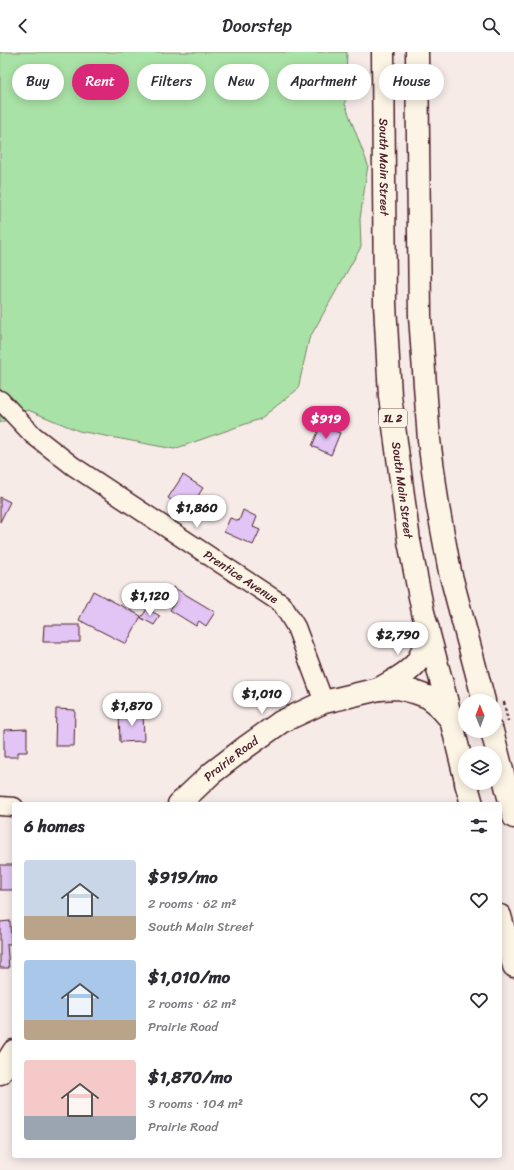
<!DOCTYPE html>
<meta charset="utf-8">
<style>
:root{--surface:#fff;--page:#f2f2f3;--text:#2b2b33;--muted:#7c7c81;--accent:#db2777}
body{margin:0;font-family:Sriracha,sans-serif;background:var(--page);color:var(--text);height:100vh;display:flex;flex-direction:column;font-size:15px;white-space:nowrap}
*{box-sizing:border-box;margin:0}
p{font-size:13px;color:var(--muted)}
.icon{flex:none;width:22px;height:22px;fill:none;stroke:currentColor;stroke-width:2;stroke-linecap:round;stroke-linejoin:round}
.map{position:relative;flex:1;overflow:hidden}
.drawer{position:absolute;left:12px;top:750px;width:490px;height:356px;display:flex;flex-direction:column;background:var(--surface);border-radius:4px;box-shadow:0 2px 10px #0003}
.drawer>*{flex:none}
.hud{position:absolute;left:12px;top:12px;width:490px;height:36px;display:flex;gap:8px}
.needle{width:26px;rotate:359deg}
.fabs{position:absolute;left:458px;top:642px;display:grid;gap:8px}
.fabs a{display:grid;place-items:center;width:44px;height:44px;border-radius:50%;background:var(--surface);box-shadow:0 2px 10px #0003;font-size:20px}
.price{position:absolute;translate:-50% -34px;padding:0 9px;border-radius:14px;background:#fff;color:#222;font-size:13px;line-height:26px;filter:drop-shadow(0 1px 2px #0008)}
.price::after{content:'';position:absolute;left:50%;top:24px;width:12px;height:9px;margin-left:-6px;background:inherit;clip-path:polygon(0 0,100% 0,50% 100%)}
.price.current{background:var(--accent);color:#fff}
ul{padding:0;list-style:none}
li{display:flex;align-items:center;gap:12px;height:100px;padding:0 12px}
li span{display:grid;place-items:center;flex:none;width:112px;height:80px;border-radius:4px;color:#555}
li>.icon{margin-inline-start:auto}
span .icon{width:48px;height:48px;fill:#fffc;stroke-width:1}
li b{font-size:17px}
h2{display:flex;justify-content:space-between;align-items:center;height:48px;padding:0 12px;font-size:17px}
.pill{padding:0 14px;border-radius:18px;background:var(--surface);box-shadow:0 2px 10px #0003;font-size:14px;line-height:36px}
.pill.current{background:var(--accent);color:#fff}
header{display:flex;justify-content:space-between;align-items:center;height:52px;padding:0 12px;background:var(--surface);font-size:18px;font-weight:600}
.map>svg:first-child{display:block}
.green{fill:#a9e2a6;stroke:#7a8068}
.building{fill:#e2c5f4;stroke:#4a1f2b}
.lines{fill:none;stroke-linecap:round;stroke-linejoin:round}
.street-casing{stroke:#4a1f2b;stroke-width:21}
.secondary-casing{stroke:#4a1f2b;stroke-width:25}
.primary-casing{stroke:#4a1f2b;stroke-width:25}
.path{stroke:#4a1f2b;stroke-width:2.5;stroke-dasharray:3 3;stroke-linecap:butt}
.street{stroke:#fcf5e5;stroke-width:18}
.secondary{stroke:#fcf5e5;stroke-width:22}
.primary{stroke:#fcf5e5;stroke-width:22}
.labels{text-anchor:middle;dominant-baseline:central;stroke-width:4;stroke-linejoin:round;paint-order:stroke}
.shield{fill:#fcf5e5;stroke:#7f5f63;stroke-width:1}
.shield-label{font-size:11px;font-weight:bold;fill:#4a1f2b}
.street-label{font-size:12px;fill:#4a1f2b;stroke:#fcf5e5}
</style>
<header><svg class="icon" aria-label="back" viewBox="0 0 24 24"><path d="M15 5l-7 7 7 7"/></svg>Doorstep<svg class="icon" aria-label="search" viewBox="0 0 24 24"><circle cx="10" cy="10" r="6"/><path d="M15 15l6 6"/></svg></header>
<div class="map">
<svg width="514" height="1118" viewBox="0 0 514 1118">
<rect width="100%" height="100%" fill="#f7ebe8"/>
<filter id="ink" filterUnits="userSpaceOnUse"><feTurbulence type="fractalNoise" baseFrequency=".025" numOctaves="2"/><feDisplacementMap in="SourceGraphic" scale="8" xChannelSelector="R" yChannelSelector="G"/><feConvolveMatrix kernelMatrix="1 2 1 2 8 2 1 2 1" color-interpolation-filters="sRGB"/></filter>
<g filter="url(#ink)">
<path class="green" d="M0 0H347L345 52 368 113 360 167 361 195 309 287 298 337 260 367 174 397 79 379 28 358 0 371Z"/>
<path class="building" d="M321 373 340 381 331 403 312 394Z
M183 423 203 436 188 459 168 446Z
M0 445 10 450 0 470Z
M243 458 257 465 253 475 260 478 253 493 224 480 230 466 239 469Z
M173 535 215 560 206 574 199 569 196 574 170 558 176 548 168 544Z
M93 539 141 564 126 592 79 568Z
M147 557 160 564 154 573 141 566Z
M44 573H80V590H43Z
M56 657 75 658 74 694H55Z
M143 660 144 689 120 690 119 661Z
M27 677V700H18V705H4V678Z
M0 813H14V838H0Z
M10 869 11 892H7L9 916H0V870Z"/>
<g class="lines">
<g class="street-casing">
<g id="street">
<path id="s1" d="M0 348 33 383 73 414 282 552 296 575 324 650"/>
<path d="M0 754 14 755"/>
</g>
</g>
<g class="secondary-casing">
<g id="secondary">
<path d="M379 637C392 629 408 622 417 610 423 601 426 588 428 577"/>
<path id="s2" d="M179 752 212 721 246 695 281 670 324 650 379 637 399 636 414 640 428 645 436 651 452 669"/>
<path d="M0 1021 14 999"/>
</g>
</g>
<g class="primary-casing">
<g id="primary">
<path id="s3" d="M383 0 385 252 390 344 409 489 423 560 446 647 465 725"/>
<path d="M417 0 420 264 429 388 438 455 450 520 484 649"/>
<path d="M492 679 514 765"/>
<path d="M466 731 472 752"/>
<path d="M500 864 514 914"/>
</g>
</g>
<path class="path" d="M504 650 508 669"/>
<use href="#street" class="street"/>
<use href="#secondary" class="secondary"/>
<use href="#primary" class="primary"/>
</g>
</g>
<g class="labels">
<rect class="shield" x="379" y="357" width="28" height="18" rx="3"/>
<g class="shield-label">
<text x="393" y="366">IL 2</text>
</g>
<g class="street-label">
<text stroke="none"><textPath href="#s3" startOffset="115">South Main Street</textPath></text>
<text stroke="none"><textPath href="#s3" startOffset="439">South Main Street</textPath></text>
<text stroke="none"><textPath href="#s1" startOffset="300">Prentice Avenue</textPath></text>
<text stroke="none"><textPath href="#s2" startOffset="69">Prairie Road</textPath></text>
</g>
</g>
</svg>
<div class="fabs">
<a><svg class="needle" viewBox="-14 -14 28 28"><path d="M0-13l5 13h-10z" fill="#e53935"/><path d="M0 13l5-13h-10z" fill="#7c7c81"/></svg></a>
<a><svg class="icon" aria-label="layers" viewBox="0 0 24 24"><path d="M12 4l9 5-9 5-9-5zM3 14l9 5 9-5"/></svg></a>
</div>
<b class="price current" style="left:326px;top:388px">$919</b>
<b class="price" style="left:197px;top:477px">$1,860</b>
<b class="price" style="left:150px;top:565px">$1,120</b>
<b class="price" style="left:398px;top:604px">$2,790</b>
<b class="price" style="left:262px;top:663px">$1,010</b>
<b class="price" style="left:132px;top:675px">$1,870</b>
<div class="hud">
<a class="pill">Buy</a>
<a class="pill current">Rent</a>
<a class="pill">Filters</a>
<a class="pill">New</a>
<a class="pill">Apartment</a>
<a class="pill">House</a>
</div>
<section class="drawer">
<h2>6 homes<svg class="icon" aria-label="filters" viewBox="0 0 24 24"><path d="M4 7h16M4 17h16"/><circle cx="9" cy="7" r="2"/><circle cx="15" cy="17" r="2"/></svg></h2>
<ul>
<li><span style="background:linear-gradient(#c9d6e8 70%,#b9a48a 0)"><svg class="icon" aria-label="home" viewBox="0 0 24 24"><path d="M3 11l9-7 9 7M6 9v11h12V9"/></svg></span><div><b>$919/mo</b><p>2 rooms · 62 m²</p><p>South Main Street</p></div><svg class="icon" aria-label="heart" viewBox="0 0 24 24"><path d="M12 20l-8-8c-3-5 5-10 8-4 3-6 11-1 8 4z"/></svg></li>
<li><span style="background:linear-gradient(#a9c7e8 75%,#b9a48a 0)"><svg class="icon" aria-label="home" viewBox="0 0 24 24"><path d="M3 11l9-7 9 7M6 9v11h12V9"/></svg></span><div><b>$1,010/mo</b><p>2 rooms · 62 m²</p><p>Prairie Road</p></div><svg class="icon" aria-label="heart" viewBox="0 0 24 24"><path d="M12 20l-8-8c-3-5 5-10 8-4 3-6 11-1 8 4z"/></svg></li>
<li><span style="background:linear-gradient(#f6c9c9 70%,#9aa5b1 0)"><svg class="icon" aria-label="home" viewBox="0 0 24 24"><path d="M3 11l9-7 9 7M6 9v11h12V9"/></svg></span><div><b>$1,870/mo</b><p>3 rooms · 104 m²</p><p>Prairie Road</p></div><svg class="icon" aria-label="heart" viewBox="0 0 24 24"><path d="M12 20l-8-8c-3-5 5-10 8-4 3-6 11-1 8 4z"/></svg></li>
</ul>
</section>
</div>
